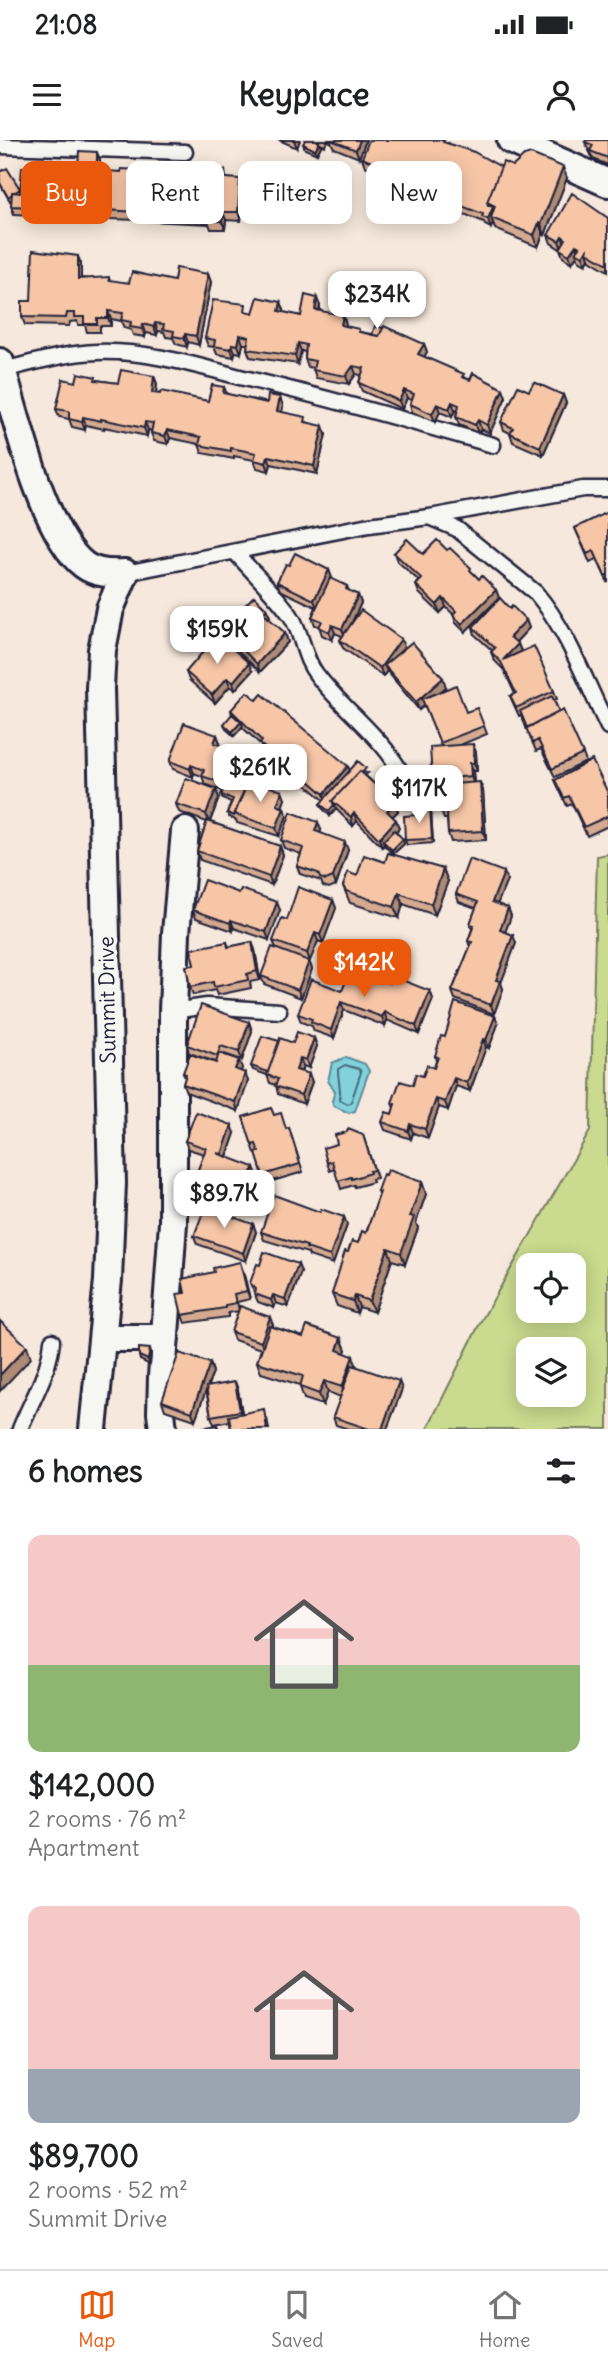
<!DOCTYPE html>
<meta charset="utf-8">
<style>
:root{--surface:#fff;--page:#f2f2f2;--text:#202124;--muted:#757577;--line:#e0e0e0;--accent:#ea580c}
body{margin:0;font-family:Delius,sans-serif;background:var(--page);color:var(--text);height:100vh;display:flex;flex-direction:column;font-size:26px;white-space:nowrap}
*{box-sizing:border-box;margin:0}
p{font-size:23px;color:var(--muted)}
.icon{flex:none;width:38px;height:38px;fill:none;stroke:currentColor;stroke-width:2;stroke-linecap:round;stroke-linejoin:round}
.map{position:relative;height:1289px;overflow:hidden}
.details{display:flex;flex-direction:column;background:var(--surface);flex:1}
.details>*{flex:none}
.hud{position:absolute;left:21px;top:21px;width:567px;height:63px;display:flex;gap:14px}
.buttons{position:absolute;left:516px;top:1113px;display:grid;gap:14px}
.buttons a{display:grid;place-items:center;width:70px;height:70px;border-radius:14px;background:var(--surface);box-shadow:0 4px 18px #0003;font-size:35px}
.price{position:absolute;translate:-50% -60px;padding:0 16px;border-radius:14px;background:#fff;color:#222;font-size:23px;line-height:46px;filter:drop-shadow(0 2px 4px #0008)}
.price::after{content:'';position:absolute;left:50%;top:42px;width:21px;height:16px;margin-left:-10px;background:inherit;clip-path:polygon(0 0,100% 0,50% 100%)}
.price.current{background:var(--accent);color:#fff}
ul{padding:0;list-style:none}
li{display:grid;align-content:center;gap:14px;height:371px;padding:0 28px}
li span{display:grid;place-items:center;height:217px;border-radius:14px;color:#555}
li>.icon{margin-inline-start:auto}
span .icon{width:126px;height:126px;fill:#fffc;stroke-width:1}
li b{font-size:30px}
h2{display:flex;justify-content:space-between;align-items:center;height:84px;padding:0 28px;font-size:30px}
.chip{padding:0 24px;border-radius:14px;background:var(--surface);box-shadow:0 4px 18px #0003;font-size:24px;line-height:63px}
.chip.current{background:var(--accent);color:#fff}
.status{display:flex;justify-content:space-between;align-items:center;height:49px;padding:0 35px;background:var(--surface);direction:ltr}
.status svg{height:19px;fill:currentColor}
header{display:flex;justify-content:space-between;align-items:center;height:91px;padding:0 28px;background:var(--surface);font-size:32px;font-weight:700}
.tabs{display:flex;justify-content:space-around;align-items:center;height:98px;border-top:2px solid var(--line);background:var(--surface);font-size:19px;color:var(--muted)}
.tabs a{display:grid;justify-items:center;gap:4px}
.tabs .current{color:var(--accent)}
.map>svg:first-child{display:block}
.green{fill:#cada8e;stroke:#767e64;stroke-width:2;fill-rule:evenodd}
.water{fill:#82d2db;stroke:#5c8c9b;stroke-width:2}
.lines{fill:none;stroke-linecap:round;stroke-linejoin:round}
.shore{stroke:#48687b;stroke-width:2}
.service-casing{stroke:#22223b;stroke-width:19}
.minor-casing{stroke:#22223b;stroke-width:32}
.service{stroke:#f6f6f2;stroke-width:14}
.minor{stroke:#f6f6f2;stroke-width:26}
.wall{fill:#d4aa90;stroke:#22223b;stroke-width:2}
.shaded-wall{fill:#ad8b75;stroke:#22223b;stroke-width:2}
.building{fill:#f7c6a7;stroke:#22223b;stroke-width:2}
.labels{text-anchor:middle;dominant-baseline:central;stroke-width:7;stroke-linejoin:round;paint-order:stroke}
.street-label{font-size:21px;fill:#22223b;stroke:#f6f6f2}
</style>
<div class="status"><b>21:08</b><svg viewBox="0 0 49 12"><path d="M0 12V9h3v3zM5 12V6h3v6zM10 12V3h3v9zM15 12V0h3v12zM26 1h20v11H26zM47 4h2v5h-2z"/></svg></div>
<header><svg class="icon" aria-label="menu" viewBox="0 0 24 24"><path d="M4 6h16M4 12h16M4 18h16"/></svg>Keyplace<svg class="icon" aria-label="person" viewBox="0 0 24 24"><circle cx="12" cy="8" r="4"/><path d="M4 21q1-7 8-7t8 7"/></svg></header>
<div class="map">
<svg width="608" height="1289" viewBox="0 0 608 1289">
<rect width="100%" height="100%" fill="#f6e8dc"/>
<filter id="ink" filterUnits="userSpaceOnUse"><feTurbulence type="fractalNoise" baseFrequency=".0143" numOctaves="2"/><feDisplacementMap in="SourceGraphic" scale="14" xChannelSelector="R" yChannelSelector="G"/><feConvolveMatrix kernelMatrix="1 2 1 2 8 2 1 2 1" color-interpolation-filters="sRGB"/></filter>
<g filter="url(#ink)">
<path class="green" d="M608 714V1289H427L481 1181 590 991 597 716ZM528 1125H574V1171H528ZM528 1209H574V1255H528Z"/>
<path class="water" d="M346 917 365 924 369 931 355 971 349 973 334 966 332 961 335 951 328 941 332 923Z"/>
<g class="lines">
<path class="shore" d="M345 925 359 929 361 932 351 962 348 964 340 960C341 949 338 940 338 929Z"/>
<g class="service-casing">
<path id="service" d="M0 6 185 12
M2 230C33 223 65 213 97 212 146 210 198 226 244 238 328 258 410 281 493 305
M430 377 583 349H608
M235 412C253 433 275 453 291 476 303 495 303 518 317 535 348 576 396 605 411 656
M125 433 369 385 429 377 457 389 536 453C568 491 586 543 608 587
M173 871 207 866 279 871
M20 1289C32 1259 49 1234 52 1201"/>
</g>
<g class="minor-casing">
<path id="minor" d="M511 0 608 43
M0 222C15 273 43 394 84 425 96 434 111 434 125 433L110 469 102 510 100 548 112 1043 108 1140 93 1289
M104 1198H165
M163 1289 161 1273 162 1237 173 1083V871L176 793 185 691"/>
</g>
<use href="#service" class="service"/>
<use href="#minor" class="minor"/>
</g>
<path class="wall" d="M279 0H300L297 8Z
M309 0H366L359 18 334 8 331 2 327 1 325 6 320 4 321 6 317 14 305 9 303 4Z
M608 0V25L593 19 585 2Z
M449 3V4L501 27 513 26 567 38 545 95 543 94 538 107 495 89 493 83 491 88 485 85 484 82 454 70 453 67 446 64 443 56 444 52 438 50 435 58 424 56 403 47 393 41 391 37 365 26 362 18Z
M100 20V34L185 39 228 38 243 47 241 81 226 80 225 89H211L209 84 149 81 148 78H141V80L108 79 107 76H99L98 79 64 77 63 73H55V76L14 74 11 66 12 60 10 61 0 44V32L20 49 57 31 63 32 78 28Z
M600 74 608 78V131L590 120 589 118 586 124 579 120 577 115 572 123 563 117 560 109 551 103 548 95Z
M81 124V138L129 143 174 141 208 134 211 142 199 205 188 202 187 207 176 204 173 198 166 197 164 192 158 191 157 195 146 193 145 197 133 195 131 190 124 188 121 181 111 179V186H100V192H87L85 185H78L77 181 70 182 69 186 25 185 22 177 31 161Z
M281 162 284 170 283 172 301 176 320 166V170L346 184V186L360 192 424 204 427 212 424 217 465 238 503 249 506 257 490 293 481 289 478 293 459 285 456 277 457 271 455 270 452 277 440 272 435 282 412 272 410 264 411 260 407 258 402 269 362 251 359 243 361 235 356 234 349 244 316 238 313 228 308 227 305 219V212L301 211 298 224 250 217 247 209 248 204H243L241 213 235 212 234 217 217 214 214 207 208 206 205 198 249 172 253 173Z
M154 236 157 244 156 253 208 261 224 247 227 254 283 266 282 272 309 283 326 294 317 334 271 324 269 331 257 328 254 320 234 316V319L202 313 199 304 170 298 168 304 154 301 151 293 152 291 148 290 147 296 104 287V289L86 285 85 290 72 287 69 279 59 277 56 269 97 240 118 243Z
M529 251 563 255 566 263 543 315 513 302 510 293 504 290 501 282Z
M608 372V443L597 419 590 423 575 388Z
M394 413 423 414 473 433 479 439 496 450 499 458 465 492 456 483 453 474 446 467 440 473 419 453 416 445 419 441 397 421Z
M289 425 329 430 332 439 347 446 349 451 358 455 361 463 351 484 404 507 401 511 446 547 440 552 484 586 487 594 460 605 476 612 477 631H473L474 643 483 650 486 700 451 702 448 693 447 679H444L441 671 439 648H435L432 640 441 606 424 565 419 570 387 531 383 536 343 508 340 500 342 496 335 493 332 500 322 495 319 486 315 485 312 477 316 467 280 450 277 442Z
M267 469 270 477 269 479 285 493 288 502 260 532 225 498 222 489Z
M510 469 526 480 529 488 516 502 518 504 521 511 554 551 557 559 554 560 559 572 583 614 586 622 555 637 541 609 536 611 521 575 519 576 510 556 515 554 504 530 494 520 491 512 493 511 475 495 473 487Z
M252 531 235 550 230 546 215 563 189 540 186 532Z
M257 560 350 630 368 633 365 635 395 663 398 671 392 677 396 680 399 688 396 692 404 704 393 714 384 705 382 707 357 681 353 686 336 669 330 676 322 668 320 664 324 660 289 630 284 636 272 626 269 617 263 612 260 604 242 587 234 596 226 589 224 584 232 575 231 570Z
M217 595 220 603 219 605 240 619 237 624 255 631 257 635 254 640 285 659 282 667 287 676 279 696 237 683 236 680 229 677 227 673 231 662 223 659 221 655 223 651 205 644 202 636 194 633 193 637 173 629 170 621Z
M555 640 608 653V686L587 696 572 664 567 666Z
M219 658 210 682 280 706 283 715 272 745 200 720 197 711 207 682 179 672 176 664Z
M430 667 431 671 433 703 407 705 405 700Z
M321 690 320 693 348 710 336 745 329 748 323 746 321 741 300 734 297 726 301 714 284 708 281 700Z
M385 722 448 741 435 775 403 764 399 778 350 763 343 746 357 736Z
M507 740 497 764 508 768 511 776 505 792 516 803 501 843 503 849 494 874 455 859 452 851 470 807 468 801 472 789 470 784 476 768 459 762 456 754Z
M333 760 336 768 323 803 318 801 309 821 312 829 301 858 264 844 261 836 276 808 273 801 287 780Z
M193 770H280L269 800 234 788 233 791 196 778Z
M227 802 229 807 252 802 255 810 260 840 250 842 251 848 217 855 215 850 193 855 190 847 194 825Z
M390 843 430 851 433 859 419 894 387 880 385 886 344 870 334 898 314 891 312 886 301 882 298 874 342 851Z
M495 876 498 884 489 908 486 907 470 951 456 946 448 970 439 967 428 998 413 993 411 999 385 990 382 982 392 974 394 968 392 963 434 928 436 921 435 916 445 897Z
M249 882 252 891 242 920 224 914 242 928 241 931 248 941 238 971 186 952 183 944 185 938 183 933 216 922 189 913 187 905Z
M314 898 317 906 309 928 303 926 301 932 309 934 312 942 304 964 278 954 276 945 270 943 267 935 253 930 251 926 279 901 293 903Z
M274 975 287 989 289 988 303 1032 266 1043 256 1013 259 1012 255 1013 243 977Z
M235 993 227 1017 257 1035 246 1064 198 1046 195 1038 204 1014 188 1009 185 1001Z
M363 995 377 1038 372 1039 373 1042 355 1047 354 1045 341 1049 335 1029 330 1031 327 1023Z
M422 1042 426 1054 416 1083 418 1088 405 1124 392 1120 374 1172 359 1167 357 1173 337 1166 332 1154 348 1112 358 1103 366 1093 379 1056 377 1051Z
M320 1072 344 1077 347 1085 333 1124 309 1116 308 1113 264 1100 261 1092Z
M253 1084 256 1092 246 1121 197 1104 194 1096Z
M260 1125 301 1132 288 1167 276 1163 274 1168 258 1162 250 1143Z
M243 1131 250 1159 237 1162 239 1170 273 1185V1187L303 1197 341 1198 346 1210 344 1212 357 1227 402 1249 387 1289H348L336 1285 333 1277 341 1257 328 1252 323 1265 304 1259 300 1247V1245L261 1233 257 1222 261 1209 234 1200 231 1192 239 1171 228 1173V1177L185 1183 182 1175 185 1153Z
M151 1213 150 1225 140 1220 139 1216Z
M210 1223 213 1232 207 1247 235 1242 238 1250 242 1273 267 1278 269 1289H231L230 1281 214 1284 211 1276 206 1250 195 1280 165 1270 162 1261Z"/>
<path class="shaded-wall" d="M294 0H300L297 8Z
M360 0H366L359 18 356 10Z
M319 2 321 6 317 14 315 10Z
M97 12 100 20V42L97 34Z
M563 27 567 38 545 95 541 84Z
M240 39 243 47 241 81 238 72Z
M436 42 438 50 435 58 433 50Z
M96 67 99 76 98 79 95 71Z
M493 67 496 75 491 78 493 83 491 88 488 79Z
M223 72 226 80 225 89 222 81Z
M539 83 543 94 538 107 534 95Z
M562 96 565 104 562 109 559 101Z
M576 105 579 113 576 112 577 115 572 123 569 115Z
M588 108 587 112 589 118 586 124 583 116Z
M78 116 81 124V147L78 139Z
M208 134 211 142 199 205 196 196Z
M317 158 320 166 318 178 315 170Z
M281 162 284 170 282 179 279 171Z
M108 171 111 179V186L108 178Z
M343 175 346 184 344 193 341 185Z
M155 183 158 191 157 195 154 187Z
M143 184 146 193 145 197 142 189Z
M185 194 188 202 187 207 184 198Z
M240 195 243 204 241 213 238 205Z
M298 203 301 211 298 224 295 216Z
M232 204 235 212 234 217 231 209Z
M424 204 427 212 421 222 418 214Z
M353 226 356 234 349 244 346 236Z
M154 236 157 244 155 261 152 253Z
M503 249 506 257 490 293 487 285Z
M404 250 407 258 402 269 399 261Z
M563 255 566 263 543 315 540 307Z
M280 257 283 266 280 279 277 271Z
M452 262 455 270 452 277 449 269Z
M437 264 440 272 435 282 432 274Z
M83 277 86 285 85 290 82 282Z
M478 280 481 289 478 293 475 285Z
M145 282 148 290 147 296 144 288Z
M323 286 326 294 317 334 314 326Z
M167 290 170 298 168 304 165 296Z
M268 316 271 324 269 331 266 323Z
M329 430 332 438 317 468 314 460Z
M496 450 499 458 465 492 462 484Z
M358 455 361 463 345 497 342 489Z
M443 458 446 467 440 473 437 465Z
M267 469 270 477 266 482 263 473Z
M526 480 529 488 513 505 510 497Z
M332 485 335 493 332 500 329 492Z
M285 493 288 502 260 532 257 524Z
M401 499 404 507 388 529 384 525 387 531 383 536 380 528Z
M518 504 521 512 503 520Z
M249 523 252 531 235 550 233 542Z
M227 538 230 546 215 563 212 555Z
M443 538 446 547 419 570 416 562Z
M241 582 243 586 234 596 232 592Z
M217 595 220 603 217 611 214 603Z
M473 604 476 612 477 631 474 623Z
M237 611 240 619 225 652 222 643Z
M286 621 289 630 284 636 281 628Z
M470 623 473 631 474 645 471 636Z
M191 625 194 633 193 637 190 629Z
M348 626 351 634 327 662 324 654Z
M255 631 257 635 240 676 237 675Z
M480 642 483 650 486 700 483 691Z
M216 649 219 658 209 683 206 674Z
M282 651 285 659 280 673 277 665Z
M395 663 398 671 390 679 387 671Z
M334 665 336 669 330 676 329 671Z
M430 667 431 671 433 703 432 699Z
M284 668 287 676 279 696 276 688Z
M354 673 357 681 353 686 351 677Z
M396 680 399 688 385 703 383 701 384 705 382 707 379 699Z
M318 682 321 690 318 700 315 691Z
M403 699 404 704 393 714 392 710Z
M345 702 348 710 336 745 333 737Z
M280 706 283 715 272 745 269 737Z
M443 729 448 741 435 775 431 764Z
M504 732 507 740 495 770 492 762Z
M399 753 403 764 399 778 394 767Z
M333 760 336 768 323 803 320 795Z
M277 762 280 770 269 800 266 792Z
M508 768 511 776 503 798 500 790Z
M231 780 234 788 233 791 230 783Z
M315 793 318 801 310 821 307 813Z
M513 795 516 803 501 843 503 849 494 874 491 865 496 840Z
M252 802 255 810 260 840 257 831Z
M309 821 312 829 301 858 298 850Z
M430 851 433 859 419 894 416 886Z
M341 862 344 870 334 898 331 890Z
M384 872 387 880 385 886 382 877Z
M495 876 498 884 489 908 486 900Z
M249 882 252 891 242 920 239 912Z
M314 898 317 906 309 928 306 920Z
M483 899 486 907 470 951 467 943Z
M300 918 303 926 299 938 296 930Z
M239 920 242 928 238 938 235 929Z
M245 933 248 941 238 971 235 962Z
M309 934 312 942 304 964 301 955Z
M454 938 456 946 448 970 445 962Z
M436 959 439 967 428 998 425 989Z
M410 984 413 993 411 999 408 991Z
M232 985 235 993 225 1022 222 1014Z
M254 1027 257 1035 246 1064 243 1056Z
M422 1042 426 1054 416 1083 418 1088 405 1124 401 1113 410 1076Z
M344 1077 347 1085 333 1124 330 1116Z
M253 1084 256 1092 246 1121 243 1113Z
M388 1108 392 1120 374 1172 369 1161Z
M240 1122 243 1131 250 1159 247 1151Z
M298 1124 301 1132 288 1167 285 1159Z
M273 1155 276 1163 274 1168 271 1160Z
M355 1156 359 1167 357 1173 353 1161Z
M270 1177 273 1185 264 1210 261 1202Z
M341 1198 346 1210 341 1221 337 1210Z
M27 1206 31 1218 0 1251V1235Z
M150 1209 151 1213 150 1225 148 1220Z
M353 1216 357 1227 346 1259 342 1247Z
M210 1223 213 1232 195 1280 192 1272Z
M324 1241 328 1252 323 1265 319 1254Z
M399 1241 402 1249 387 1289H382Z
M235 1242 238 1250 243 1279 240 1271Z"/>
<path class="building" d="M305 0H316L319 2 315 10 303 4Z
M331 0H360L356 10Z
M369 0H444L443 2 474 12 501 27 487 62 488 65 493 67 488 79 482 77 483 74 451 62 452 60 443 56 447 46 436 42 433 50 421 48 400 39 390 33 391 30 362 18Z
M586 0H608V18L590 11 593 5 585 2Z
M79 11 97 12V34H106V31L121 32V29L140 30V36H148V33L164 34V32L183 33 182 38 191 39V35L206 36V29L225 30 226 38 240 39 238 72H223L222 81H208V76L146 73 147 70H138V72L105 70V68L96 67 95 71 61 69V65H52V68L11 66 12 52 20 53 22 27 36 28V24L55 26V31L63 32 64 27 78 28Z
M531 14 563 27 541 84 539 83 534 95 491 78 495 66 487 62 503 22 513 26 524 16Z
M7 28 20 49 15 52H12V54L8 57 0 43V32Z
M572 53 608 78V124L587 112 588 108 583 116 576 112 580 107 576 105 569 115 560 109 566 99 562 96 559 101 548 95Z
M33 110 78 116V139L109 137V140L129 143 132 132 174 141 176 128 208 134 196 196 185 194 184 198 173 196 174 191 163 189 164 184 155 183 154 187 143 184 142 189 130 187 131 182 121 180 123 173 108 171V178H97V184H84V177H75V173H67L66 178 22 177V161H31Z
M305 155 317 158 315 170 343 175 341 185 359 189V192L379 196 384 186 424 204 418 214 464 234 462 237 470 240 473 233 503 249 487 285 478 280 475 285 456 277 459 265 452 262 449 269 437 264 432 274 410 264 414 254 404 250 399 261 359 243 364 228 353 226 346 236 313 230 315 221 305 219 306 205 298 203 295 216 247 209 249 197 240 195 238 205 232 204 231 209 214 206 215 200 205 198 213 160 246 164 245 171 253 173 258 157 281 162 279 171 301 176Z
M375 186 383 188 379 196 372 195Z
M121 230 154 236 152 253 160 254 161 251 208 261 212 245 224 247 223 253 267 263 268 255 280 257 277 271 306 277 305 282 323 286 314 326 268 316 266 323 254 320 256 313 231 308V311L199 305 201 297 167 290 165 296 151 293 153 283 145 282 144 288 101 279V281L83 277 82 282 69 279V271L56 269 63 239 76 242 78 233 96 237 95 240 118 243Z
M534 242 563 255 540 307 510 293 513 288 501 282 518 246 529 251Z
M608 372V434L605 436 594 411 587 414 575 388Z
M407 399 423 414 437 400 447 410 450 408 471 428 470 430 479 439 482 436 496 450 462 484 453 475 456 471 443 458 437 465 416 445 422 439 394 413Z
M295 413 329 430 314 460 277 442 286 424 289 425Z
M330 438 347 446 346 449 358 455 342 489 332 485 329 492 319 487 322 481 312 477Z
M254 456 267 469 263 473 285 493 257 524 222 489Z
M500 458 510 469 512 466 526 480 510 497 518 504 503 520 534 506 554 551 516 568 510 556 516 553 501 522 491 512 495 508 473 487Z
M361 470 401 499 380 528 340 500Z
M217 495 249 523 233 542 227 538 212 555 186 532Z
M412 502 443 538 416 562 384 525Z
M456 545 466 572 477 568 484 586 440 603 422 559Z
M247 552 257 560 262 554 348 626 324 654 286 621 281 628 269 618 272 614 260 604 262 601 231 570Z
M552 556 559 572 527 588 520 571Z
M563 570 583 614 552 629 538 600 533 603 526 588Z
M232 574 241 582 232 592 224 584Z
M184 583 217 595 214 603 237 611 222 643 202 636 204 630 191 625 190 629 170 621Z
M473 604 474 623H470L471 636 432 640 430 607Z
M592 620 608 653V676L584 687 569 656 564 658 555 640Z
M358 621 366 628 362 633 360 631 332 661 334 665 329 671 320 664Z
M235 623 255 631 251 639H249L234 676 227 673 233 659 221 655Z
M360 631 395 663 387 671 396 680 379 699 354 673 351 677 332 661Z
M186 638 216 649 206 674 176 664Z
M249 639 282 651 277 665 284 668 276 688 234 674Z
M480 642 483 691 448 693 447 671H441L439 645Z
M430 667 432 699 405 700 404 676 416 675V668Z
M291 672 318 682 315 691 345 702 333 737 326 740 320 738 318 733 297 726 303 708 281 700Z
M207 681 280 706 269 737 197 711Z
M394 690 403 699 392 710 383 701Z
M388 713 443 729 431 764 399 753 394 767 346 751 343 746 348 732 357 736 364 715 385 722Z
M469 719 504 732 492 762 508 768 500 790 513 795 496 840 500 841 491 865 452 851 472 802 468 801 474 785 470 784 478 762 456 754Z
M204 740 239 753 241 749 277 762 266 792 231 780 230 783 193 770Z
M298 747 333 760 320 795 315 793 307 813 273 801 282 778 287 780Z
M227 802 228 807 252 802 257 831 247 834 248 840 214 847 213 842 190 847 186 826 194 825 191 809Z
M272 807 309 821 298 850 261 836Z
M351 828 390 843 392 836 430 851 416 886 384 872 382 877 341 862 331 890 311 882 312 879 298 874 311 839 342 851Z
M455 862 495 876 486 900 483 899 467 943 454 938 445 962 436 959 425 989 410 984 408 991 382 982 386 972 392 974 395 964 392 963 400 941 413 945 416 934 423 936 427 925 434 928 438 917 435 916 441 896 445 897Z
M201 865 249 882 239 912 221 906 217 916 187 905Z
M297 892 314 898 306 920 300 918 296 930 309 934 301 955 275 946 278 939 267 935 280 898 293 903Z
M262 896 279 901 268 932 251 926Z
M219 913 239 920 235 929 245 933 235 962 183 944 186 934 183 933 190 914 216 923Z
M271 968 274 975 281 973 286 989 289 988 300 1024 263 1035 256 1013 259 1012 256 1004 252 1005 243 977Z
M196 972 232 985 222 1014 217 1013 254 1027 243 1056 195 1038 206 1008 185 1001Z
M348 989 363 995 374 1030 369 1031 370 1033 352 1039 351 1037 338 1041 332 1021 327 1023 323 1008 337 1004 335 995 347 992Z
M388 1030 422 1042 410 1076 414 1077 401 1113 388 1108 369 1161 355 1156 353 1161 332 1154 345 1111 348 1112 352 1101 358 1103 362 1091 366 1093 380 1052 377 1051 383 1034 386 1035Z
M274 1055 320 1072 321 1069 344 1077 330 1116 306 1108 307 1106 261 1092Z
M205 1067 253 1084 243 1113 194 1096Z
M264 1112 298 1124 285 1159 273 1155 271 1160 255 1154 256 1149 250 1143 257 1124 260 1125Z
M240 1122 247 1151 234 1154 236 1163 225 1165V1168L182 1175 177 1154 185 1153 182 1139 214 1132 213 1128Z
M240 1166 270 1177 261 1202 231 1192Z
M0 1181 27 1206 0 1235Z
M270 1186 303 1197 307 1186 341 1198 337 1210 353 1216 342 1247 324 1241 319 1254 300 1247 303 1236 257 1222Z
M139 1208 150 1209 148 1220 139 1216Z
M179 1213 210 1223 192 1272 162 1261Z
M352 1225 399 1241 382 1289H369L333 1277Z
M235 1242 240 1271 211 1276 206 1247Z
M264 1269 267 1289H231L229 1276Z
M218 1285V1289H195Z"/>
</g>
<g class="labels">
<g class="street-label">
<text transform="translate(107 860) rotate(-91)">Summit Drive</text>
</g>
</g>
</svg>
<div class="buttons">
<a><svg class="icon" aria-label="locate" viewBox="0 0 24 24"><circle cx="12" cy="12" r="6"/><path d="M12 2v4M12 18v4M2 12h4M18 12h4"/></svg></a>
<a><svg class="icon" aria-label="layers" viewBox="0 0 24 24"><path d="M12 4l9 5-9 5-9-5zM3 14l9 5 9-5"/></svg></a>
</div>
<b class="price" style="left:377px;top:191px">$234K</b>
<b class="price" style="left:217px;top:526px">$159K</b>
<b class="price" style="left:260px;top:664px">$261K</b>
<b class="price" style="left:419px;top:685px">$117K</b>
<b class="price current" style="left:364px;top:859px">$142K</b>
<b class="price" style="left:224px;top:1090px">$89.7K</b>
<div class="hud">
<a class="chip current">Buy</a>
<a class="chip">Rent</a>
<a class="chip">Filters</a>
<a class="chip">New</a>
</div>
</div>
<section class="details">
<h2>6 homes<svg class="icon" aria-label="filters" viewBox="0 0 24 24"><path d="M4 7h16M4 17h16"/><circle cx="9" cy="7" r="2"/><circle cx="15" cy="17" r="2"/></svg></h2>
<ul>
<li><span style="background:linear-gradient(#f6c9c9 60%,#8fb573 0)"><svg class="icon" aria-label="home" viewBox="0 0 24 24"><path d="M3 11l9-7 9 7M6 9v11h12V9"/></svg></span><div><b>$142,000</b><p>2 rooms · 76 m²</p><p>Apartment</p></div></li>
<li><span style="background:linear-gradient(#f6c9c9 75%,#9aa5b1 0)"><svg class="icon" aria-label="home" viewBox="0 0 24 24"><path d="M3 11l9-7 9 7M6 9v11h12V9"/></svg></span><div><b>$89,700</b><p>2 rooms · 52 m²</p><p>Summit Drive</p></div></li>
</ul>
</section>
<nav class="tabs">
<a class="current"><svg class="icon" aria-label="map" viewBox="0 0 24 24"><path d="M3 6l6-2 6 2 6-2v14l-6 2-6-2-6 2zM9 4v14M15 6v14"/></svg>Map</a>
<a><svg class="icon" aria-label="saved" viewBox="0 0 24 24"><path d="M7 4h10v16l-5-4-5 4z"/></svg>Saved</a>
<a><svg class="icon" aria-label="home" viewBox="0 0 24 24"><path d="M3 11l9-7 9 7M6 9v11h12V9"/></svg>Home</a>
</nav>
